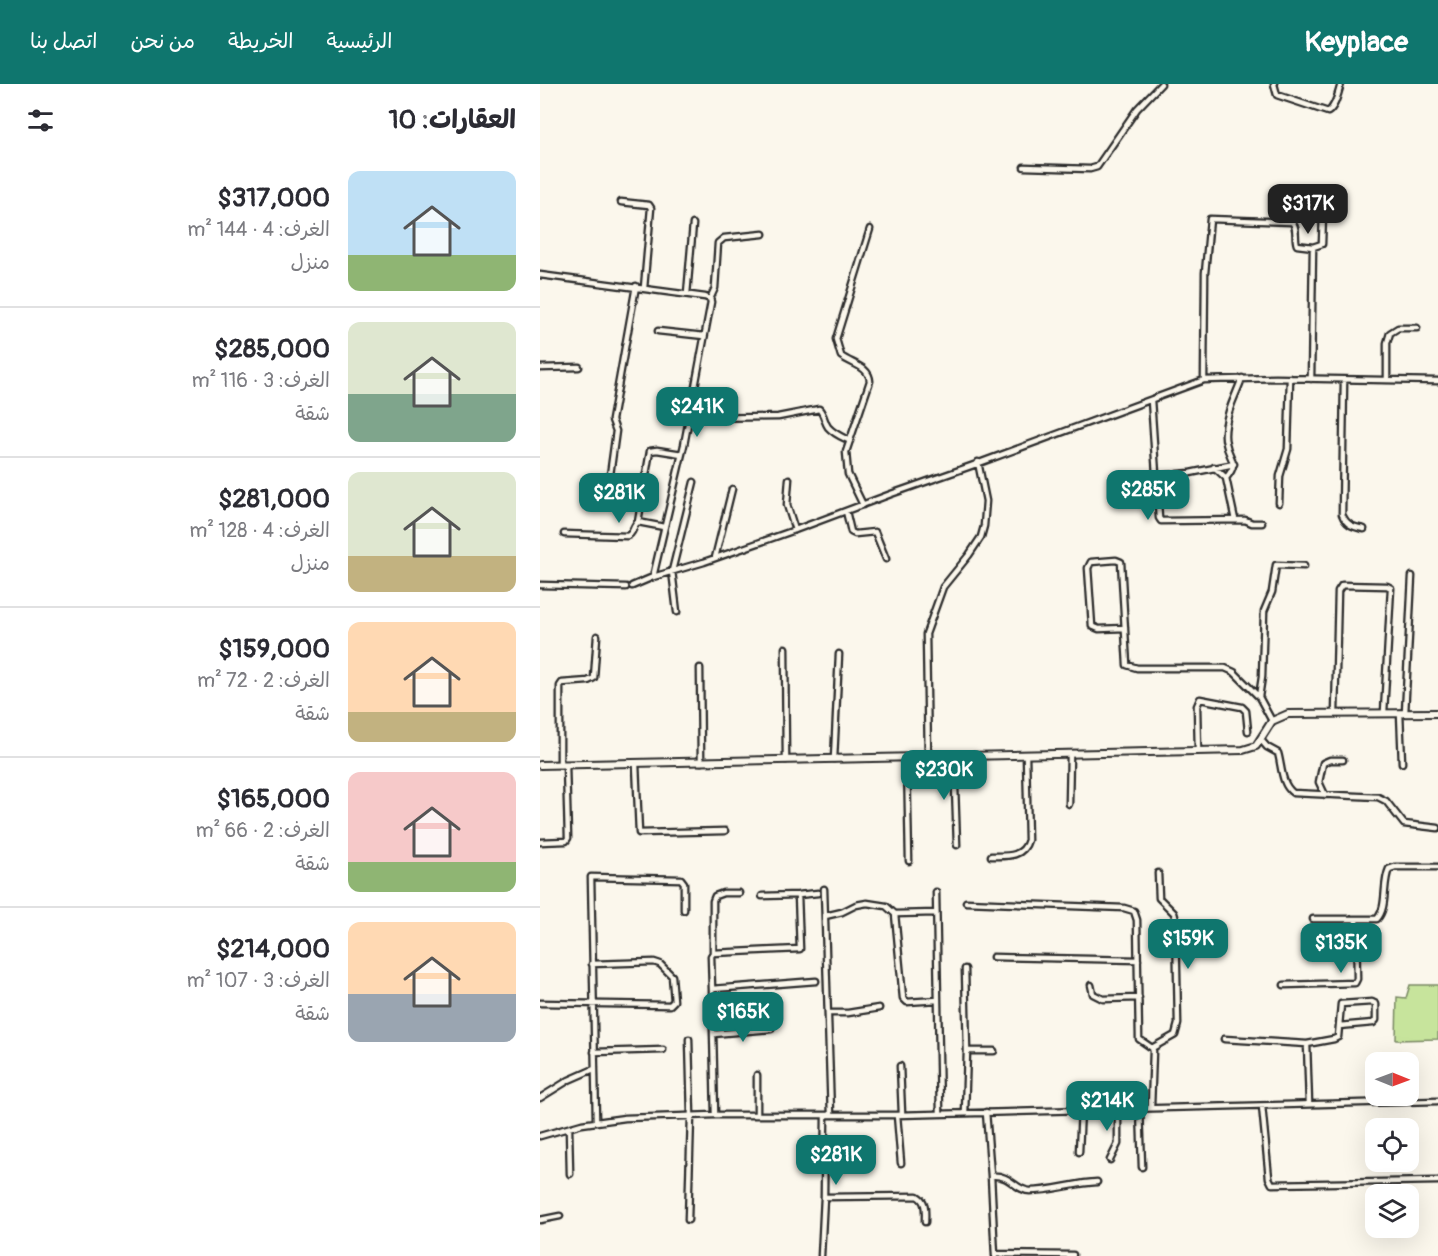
<!DOCTYPE html>
<html lang="ar">
<meta charset="utf-8">
<style>
:root{--surface:#fff;--page:#f2f2f3;--text:#2b2b33;--muted:#7c7c81;--line:#e1e1e2;--accent:#0f766e}
body{margin:0;font-family:Pangolin,"Playpen Sans Arabic",sans-serif;background:var(--page);color:var(--text);direction:rtl;height:100vh;display:flex;flex-direction:column;font-size:22px;white-space:nowrap}
*{box-sizing:border-box;margin:0}
p{font-size:20px;color:var(--muted)}
.icon{flex:none;width:33px;height:33px;fill:none;stroke:currentColor;stroke-width:2;stroke-linecap:round;stroke-linejoin:round}
.map{position:relative;flex:1;overflow:hidden;direction:ltr}
.panel{display:flex;flex-direction:column;background:var(--surface);width:540px}
.panel>*{flex:none}
.needle{width:39px;rotate:91deg}
.fabs{position:absolute;left:825px;top:968px;display:grid;gap:12px}
.fabs a{display:grid;place-items:center;width:54px;height:54px;border-radius:12px;background:var(--surface);box-shadow:0 6px 24px #0002;font-size:30px}
.price{position:absolute;translate:-50% -51px;padding:0 14px;border-radius:12px;background:var(--accent);color:#fff;font-size:20px;line-height:39px;filter:drop-shadow(0 2px 3px #0008)}
.price::after{content:'';position:absolute;left:50%;top:36px;width:18px;height:14px;margin-left:-9px;background:inherit;clip-path:polygon(0 0,100% 0,50% 100%)}
.price.on{background:#222;color:#fff}
ul{padding:0;list-style:none}
li{display:flex;align-items:center;gap:18px;height:150px;padding:0 24px}
li+li{border-top:2px solid var(--line)}
li span{display:grid;place-items:center;flex:none;width:168px;height:120px;border-radius:12px;color:#555}
li>.icon{margin-inline-start:auto}
span .icon{width:72px;height:72px;fill:#fffc;stroke-width:1}
li b{font-size:26px}
h2{display:flex;justify-content:space-between;align-items:center;height:72px;padding:0 24px;font-size:26px}
header{display:flex;align-items:center;gap:36px;box-sizing:border-box;height:84px;padding:0 30px;background:var(--accent);color:#fff}
header strong{font-size:28px}
nav{display:flex;gap:33px;margin-inline-start:auto;font-size:21px}
main{display:flex;flex:1;min-height:0}
.map>svg:first-child{display:block}
.green{fill:#c7e49c;stroke:#798864;stroke-width:1.5}
.lines{fill:none;stroke-linecap:round;stroke-linejoin:round}
.street-casing{stroke:#2b2b2b;stroke-width:9}
.secondary-casing{stroke:#2b2b2b;stroke-width:10}
.street{stroke:#fbf7ec;stroke-width:4.5}
.secondary{stroke:#fbf7ec;stroke-width:6}
</style>
<header>
<strong>Keyplace</strong>
<nav><a>الرئيسية</a><a>الخريطة</a><a>من نحن</a><a>اتصل بنا</a></nav>
</header>
<main>
<div class="map">
<svg width="898" height="1172" viewBox="0 0 898 1172">
<rect width="100%" height="100%" fill="#fbf7ec"/>
<filter id="ink" filterUnits="userSpaceOnUse"><feTurbulence type="fractalNoise" baseFrequency=".0167" numOctaves="2"/><feDisplacementMap in="SourceGraphic" scale="12" xChannelSelector="R" yChannelSelector="G"/><feConvolveMatrix kernelMatrix="1 2 1 2 8 2 1 2 1" color-interpolation-filters="sRGB"/></filter>
<g filter="url(#ink)">
<path class="green" d="M870 901H898V955L856 956 857 913 866 914Z"/>
<g class="lines">
<g class="street-casing">
<path id="street" d="M734 0 737 11 788 28C796 22 798 9 801 0
M484 83 550 85 557 83 597 25 621 0
M81 118 109 121 111 124 104 204
M0 191 165 213 170 215
M147 210 153 140
M118 247 164 252
M0 284 39 283
M771 295 773 163
M664 296 665 189 670 135 752 138C758 144 754 153 757 161L773 163 782 160 783 129
M804 296 802 430C806 441 813 443 824 445
M847 296V259L850 249 858 244H877
M611 316 619 434 621 437 705 436 712 439H722
M149 334 238 333 279 325C284 330 284 337 288 343 294 350 302 353 310 357
M674 383 686 394
M70 391 76 347 72 336 96 202
M616 392 650 389 694 380
M249 395 247 421 255 446
M739 419 740 392 748 365 750 294
M323 421 308 390 306 368 330 297C329 282 311 280 301 272L296 255 330 145
M306 427 311 448 315 450 335 448 346 475
M695 436 686 394C700 378 689 376 686 359 684 353 685 346 686 340 688 324 697 309 702 294
M98 438 110 367 117 366 142 370
M24 450 87 452C94 450 92 442 98 438L124 443
M175 474 192 405
M113 493 144 361 171 218 170 215 175 204 178 159 184 154 223 150
M0 501 86 503
M92 502 113 493 164 478 255 446 351 410 431 382 664 296 736 294 898 297
M137 528 132 487 154 398
M585 544 559 545 552 542 548 484 551 478 576 476 581 478 587 581 597 584H685L694 588 719 613
M245 564 246 676
M160 584 161 678
M795 629 798 507 802 501 847 502 851 504 844 628
M860 629 862 679
M865 629 872 492
M732 637 719 613 722 593 724 527 732 508 736 481 764 482
M721 656 727 663 738 669C742 683 741 700 753 709L838 713 846 717 864 740 898 744
M658 667 657 622 660 615 702 623 706 627 708 647
M414 673 417 761
M367 674 369 777
M388 674 386 550 403 503 429 471 441 453 444 442 446 417 438 378
M294 675 299 570
M96 680 99 749 185 747
M20 681V602L22 599 48 597 54 594 57 552
M785 711 779 698 783 679 790 676H803
M529 720 530 670
M0 758 26 757 28 754 26 681
M451 772C466 772 483 774 488 756L486 671
M284 805 291 1031
M396 808 400 1029
M258 811 278 809
M426 818 584 824 594 827 597 836 599 955 612 964 613 967 611 1023
M355 830 363 914 367 918 398 916
M285 832 302 828 316 821 327 819 346 822 355 830 396 829
M773 835H837C848 823 842 800 849 785L855 783H898
M173 869V817L175 812 183 809H199
M453 873 598 876
M551 901 553 910 563 915 599 914
M744 901 815 899 817 895 816 835
M172 905 171 872 173 869 260 865 258 811 222 812
M0 919 130 921 134 917 132 892 120 880 114 878 52 880
M288 929H308L339 924
M173 950 231 945
M684 955 767 960
M612 964 635 951 638 940 636 836 634 829 619 814 618 789
M427 967H454
M54 968 123 966
M360 982 362 1030
M0 1014 29 996 54 985
M769 1020 767 960 794 955 798 953 801 920 832 918 836 920V936L833 939 799 942
M722 1022 729 1094 732 1100 898 1097
M600 1024 602 1083
M446 1028 451 1092 455 1172
M425 1029 427 967 425 885
M175 1031 172 905 276 897
M217 1031V991
M357 1031 361 1079
M56 1037 51 793 141 795 144 799V826
M29 1044 30 1090
M0 1052 42 1040 85 1034 175 1031H357L898 1017
M539 1068 541 1025
M570 1076 578 1060V1025
M451 1092C471 1090 474 1106 490 1107 512 1107 535 1099 557 1098
M284 1113 377 1112C387 1117 385 1128 385 1138
M0 1136 20 1132
M148 1136 151 1032 149 955
M455 1170 533 1171
M281 1172 284 1113 285 1031"/>
</g>
<g class="secondary-casing">
<path id="secondary" d="M0 681 703 666 716 662 732 637 748 630 898 629"/>
</g>
<use href="#street" class="street"/>
<use href="#secondary" class="secondary"/>
</g>
</g>
</svg>
<div class="fabs">
<a><svg class="needle" viewBox="-14 -14 28 28"><path d="M0-13l5 13h-10z" fill="#e53935"/><path d="M0 13l5-13h-10z" fill="#7c7c81"/></svg></a>
<a><svg class="icon" aria-label="locate" viewBox="0 0 24 24"><circle cx="12" cy="12" r="6"/><path d="M12 2v4M12 18v4M2 12h4M18 12h4"/></svg></a>
<a><svg class="icon" aria-label="layers" viewBox="0 0 24 24"><path d="M12 4l9 5-9 5-9-5zM3 14l9 5 9-5"/></svg></a>
</div>
<b class="price on" style="left:768px;top:151px">$317K</b>
<b class="price" style="left:157px;top:354px">$241K</b>
<b class="price" style="left:608px;top:437px">$285K</b>
<b class="price" style="left:79px;top:440px">$281K</b>
<b class="price" style="left:404px;top:717px">$230K</b>
<b class="price" style="left:648px;top:886px">$159K</b>
<b class="price" style="left:801px;top:890px">$135K</b>
<b class="price" style="left:203px;top:959px">$165K</b>
<b class="price" style="left:567px;top:1048px">$214K</b>
<b class="price" style="left:296px;top:1102px">$281K</b>
</div>
<section class="panel">
<h2>العقارات: 10<svg class="icon" aria-label="filters" viewBox="0 0 24 24"><path d="M4 7h16M4 17h16"/><circle cx="9" cy="7" r="2"/><circle cx="15" cy="17" r="2"/></svg></h2>
<ul>
<li><span style="background:linear-gradient(#bfe0f5 70%,#8fb573 0)"><svg class="icon" aria-label="home" viewBox="0 0 24 24"><path d="M3 11l9-7 9 7M6 9v11h12V9"/></svg></span><div><b>$317,000</b><p>الغرف: 4 · 144 m²</p><p>منزل</p></div></li>
<li><span style="background:linear-gradient(#dfe7d0 60%,#7fa58c 0)"><svg class="icon" aria-label="home" viewBox="0 0 24 24"><path d="M3 11l9-7 9 7M6 9v11h12V9"/></svg></span><div><b>$285,000</b><p>الغرف: 3 · 116 m²</p><p>شقة</p></div></li>
<li><span style="background:linear-gradient(#dfe7d0 70%,#c2b280 0)"><svg class="icon" aria-label="home" viewBox="0 0 24 24"><path d="M3 11l9-7 9 7M6 9v11h12V9"/></svg></span><div><b>$281,000</b><p>الغرف: 4 · 128 m²</p><p>منزل</p></div></li>
<li><span style="background:linear-gradient(#ffd9b3 75%,#c2b280 0)"><svg class="icon" aria-label="home" viewBox="0 0 24 24"><path d="M3 11l9-7 9 7M6 9v11h12V9"/></svg></span><div><b>$159,000</b><p>الغرف: 2 · 72 m²</p><p>شقة</p></div></li>
<li><span style="background:linear-gradient(#f6c9c9 75%,#8fb573 0)"><svg class="icon" aria-label="home" viewBox="0 0 24 24"><path d="M3 11l9-7 9 7M6 9v11h12V9"/></svg></span><div><b>$165,000</b><p>الغرف: 2 · 66 m²</p><p>شقة</p></div></li>
<li><span style="background:linear-gradient(#ffd9b3 60%,#9aa5b1 0)"><svg class="icon" aria-label="home" viewBox="0 0 24 24"><path d="M3 11l9-7 9 7M6 9v11h12V9"/></svg></span><div><b>$214,000</b><p>الغرف: 3 · 107 m²</p><p>شقة</p></div></li>
</ul>
</section>
</main>
